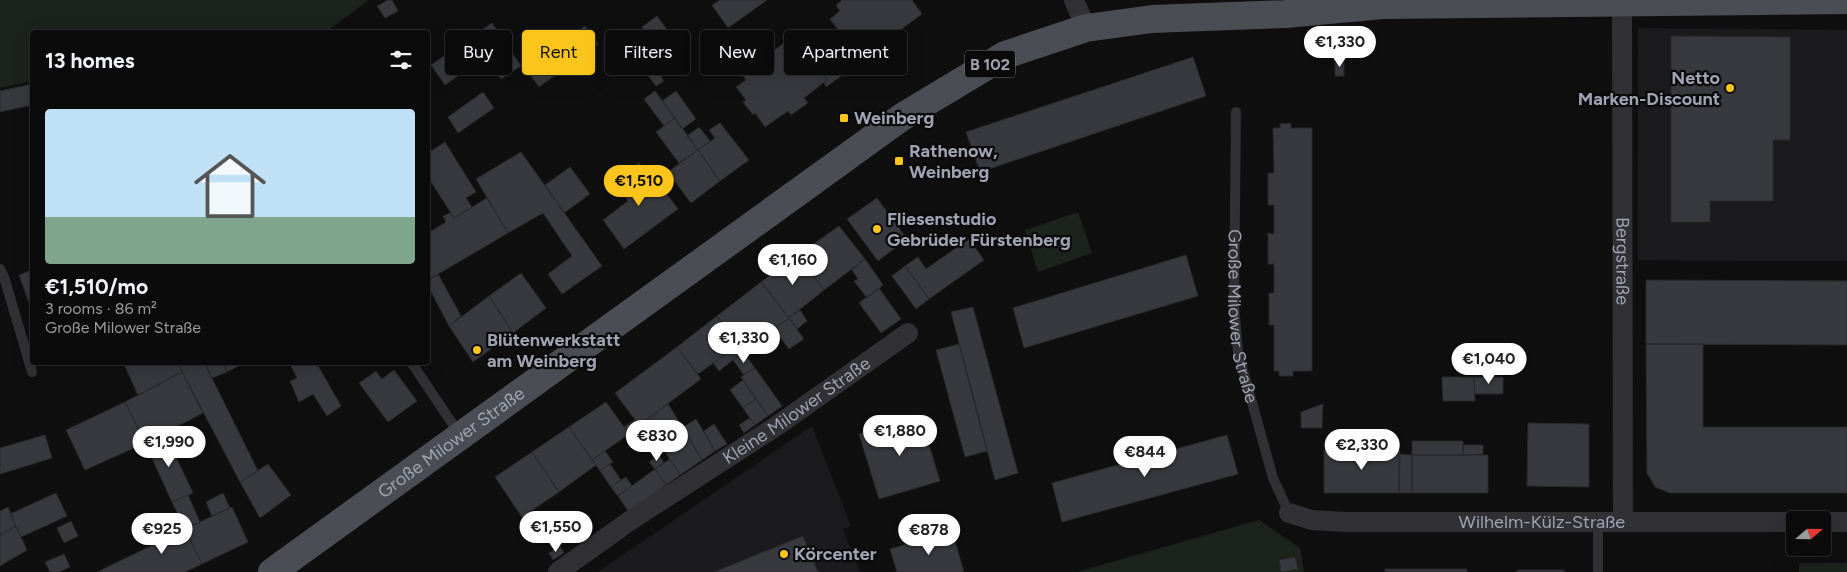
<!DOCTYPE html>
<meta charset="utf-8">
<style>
:root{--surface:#0b0b0c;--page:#19191a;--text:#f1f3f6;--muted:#9a9b9d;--line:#2b2b2d;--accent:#fcc51b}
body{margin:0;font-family:Figtree,sans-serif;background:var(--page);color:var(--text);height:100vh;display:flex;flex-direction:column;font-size:19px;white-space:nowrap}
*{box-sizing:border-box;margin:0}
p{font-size:16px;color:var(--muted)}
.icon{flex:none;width:28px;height:28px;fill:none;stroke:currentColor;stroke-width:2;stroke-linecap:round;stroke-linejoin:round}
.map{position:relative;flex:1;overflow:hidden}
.sheet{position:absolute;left:30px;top:30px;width:400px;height:335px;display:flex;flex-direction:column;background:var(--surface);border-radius:5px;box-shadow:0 5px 20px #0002,0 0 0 1px var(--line)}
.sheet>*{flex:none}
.guide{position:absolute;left:445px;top:30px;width:475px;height:45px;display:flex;gap:10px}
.needle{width:32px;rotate:70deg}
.buttons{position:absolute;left:1786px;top:511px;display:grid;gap:10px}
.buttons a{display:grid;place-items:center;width:45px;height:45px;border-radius:5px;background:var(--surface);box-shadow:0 5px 20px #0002,0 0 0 1px var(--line);font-size:25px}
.price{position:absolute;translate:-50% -42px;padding:0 11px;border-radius:18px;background:#fff;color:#222;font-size:16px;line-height:32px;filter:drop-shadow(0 1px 2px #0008)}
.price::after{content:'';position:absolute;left:50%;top:30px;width:15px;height:11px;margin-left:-8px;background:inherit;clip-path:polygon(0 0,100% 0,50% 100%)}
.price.current{background:var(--accent);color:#111}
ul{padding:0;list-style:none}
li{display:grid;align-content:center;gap:10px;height:265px;padding:0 15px}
li span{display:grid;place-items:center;height:155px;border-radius:5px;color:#555}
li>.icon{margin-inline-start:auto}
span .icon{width:90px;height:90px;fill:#fffc;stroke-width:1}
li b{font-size:21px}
h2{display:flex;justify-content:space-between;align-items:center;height:60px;padding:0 15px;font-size:21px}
.pill{padding:0 18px;border-radius:5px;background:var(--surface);box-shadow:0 5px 20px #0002,0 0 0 1px var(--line);font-size:18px;line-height:45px}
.pill.current{background:var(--accent);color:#111}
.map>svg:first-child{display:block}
.built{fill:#1b1b1d}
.green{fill:#1b231c}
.building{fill:#38393e;stroke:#29292c}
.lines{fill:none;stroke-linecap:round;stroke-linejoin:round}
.service{stroke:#303035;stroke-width:10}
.minor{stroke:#303035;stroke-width:20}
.primary{stroke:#4b4d54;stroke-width:28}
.poi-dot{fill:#fcc51b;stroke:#0a0a0b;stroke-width:2}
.labels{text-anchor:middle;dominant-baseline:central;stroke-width:4.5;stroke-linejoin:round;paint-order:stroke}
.shield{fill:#0a0a0b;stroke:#727580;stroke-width:1}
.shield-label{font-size:16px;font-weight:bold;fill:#9fa3b2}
.poi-label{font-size:18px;font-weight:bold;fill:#9fa3b2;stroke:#0a0a0b;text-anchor:start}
.street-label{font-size:18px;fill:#9fa3b2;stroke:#0a0a0b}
</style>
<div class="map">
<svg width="1847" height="572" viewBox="0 0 1847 572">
<rect width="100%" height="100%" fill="#0f0f10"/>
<path class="built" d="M1638 28 1847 30V261L1638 260Z
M812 426 851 526 843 529 860 572H598Z"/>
<path class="green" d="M0 0H369L326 32H32V81L0 88Z
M1078 212 1092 253 1038 272 1025 230Z
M1259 520 1300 548 1304 572H1077Z
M1799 563H1847V572H1799Z"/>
<path class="building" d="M388 0H392L398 11 385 18 377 6Z
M720 0H767L728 28 712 5Z
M842 0H912L922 14 899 31 902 35 886 47 883 41 858 59 836 34 839 31 830 19 840 11 836 5Z
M657 16 677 43 661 54 642 27Z
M492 23 521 66 501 79 488 60 475 70 472 66 445 85 431 65Z
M585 26 598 44 539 87 526 69Z
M1671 36 1790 37V140H1773V201H1710V222H1671Z
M799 42 807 54 811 52 821 66 818 68 827 80 804 98 808 103 791 115 788 111 765 127 755 113 753 115 743 102 746 100 736 87 746 80 742 74 784 43 789 49Z
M848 46 858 59 862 57 864 60 826 87 824 83 827 80 818 68Z
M1193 57 1206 96 980 172 966 132Z
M649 60 664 81 656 86 641 66Z
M1335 60H1344V76H1335Z
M32 84V105L0 112V91Z
M655 91 675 118 664 126 644 99Z
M676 91 696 119 682 129 662 101Z
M483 92 494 108 458 133 448 117Z
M675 118 698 150 679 163 656 132Z
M720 123 749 160 720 181 698 150 715 138 709 130Z
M1291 123V128H1312V371H1293V376H1279V371H1274V325H1269V293H1274V264H1268V233L1274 234V205H1268V173H1274L1273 128H1280V124Z
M699 127 710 141 698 150 687 136Z
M445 142 476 192 466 198 472 207 454 218 428 177V153Z
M698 150 720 181 691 203 668 172Z
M521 152 602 266 562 294 548 274 572 256 543 213 508 233 476 179Z
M639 163 653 182 656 180 678 209 624 249 603 220 628 201 614 181Z
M570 167 590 194 564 213 545 185Z
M487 198 508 233 428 280V233L446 222 443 216 450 213 454 218Z
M877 198 907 239 878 261 847 219Z
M839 226 865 259 824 290 798 255Z
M969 239 984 260 929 299 905 266 918 257 926 269Z
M798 255 824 290 789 318 761 282Z
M1186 255 1198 296 1024 348 1013 308Z
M865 259 883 285 867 298 854 281 858 279 852 270Z
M905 266 929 299 916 309 892 276Z
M32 270V311L19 275Z
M521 273 546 308 513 333 489 296Z
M438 274 461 316 449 326 428 286V280Z
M1646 280 1847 281V345L1646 344Z
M761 282 789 318 743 352 717 316Z
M879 288 901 319 881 333 859 303Z
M489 296 513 333 473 362 449 326Z
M973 307 1018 473 995 480 951 312Z
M800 310 807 321 797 329 789 318Z
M717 316 738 345 698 374 677 347Z
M789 318 804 339 789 349 774 329Z
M959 344 987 451 965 457 936 350Z
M1646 344H1703V427H1847V493H1670L1655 487 1647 473Z
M738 345 743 352 719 371 713 363Z
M677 347 701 379 639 425 615 393Z
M743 352 755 368 744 375 733 360Z
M123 362H177L182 372 138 395Z
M177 362H204L258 471 240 482Z
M204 362H223L227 372 212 378Z
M223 362H246L227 372Z
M289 362H316L341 406 327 416 313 394 299 402 290 381 297 378Z
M755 368 782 406 768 416 741 377Z
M394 370 417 401 388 422 359 383 376 371 382 379Z
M182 372 203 413 145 443 125 402Z
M1442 377H1474L1475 401H1443Z
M1474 377H1503V394H1475Z
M743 380 756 399 743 408 730 390Z
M756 399 768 416 755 425 743 408Z
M125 402 145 443 85 470 66 430Z
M606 402 629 434 592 460 569 427Z
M668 404 685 431 656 451 639 425Z
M1323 404 1322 428H1301V412Z
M920 415 940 481 879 499 859 434Z
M750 418 755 425 744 433 739 425Z
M696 419 715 451 702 460 682 428Z
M635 420 652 444 641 451 624 427Z
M1528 423 1589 424V487L1527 486Z
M714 424 727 444 715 451 704 431Z
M569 427 596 465 559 492 532 452Z
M685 431 702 460 680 475 662 447Z
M164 432 193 493 172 502 145 443Z
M45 435 52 458 0 474V448Z
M1227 435 1238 474 1062 522 1052 483Z
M1412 441H1463V455H1412Z
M1357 444H1369L1370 450H1400L1399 493H1324V450H1357Z
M1463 445H1483V454L1463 455Z
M605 451 613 462 600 471 592 460Z
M532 452 559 492 522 517 495 477Z
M1399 454 1412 455V493H1399Z
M659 455 664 463 655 469 649 462Z
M1412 455H1488V493H1412Z
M670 459 680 475 666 485 655 469Z
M268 464 291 495 260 518 240 482Z
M610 464 621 480 611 487 600 471Z
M655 469 666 485 629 512 618 496Z
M626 477 632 486 618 496 611 487Z
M56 493 67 516 21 537 10 514Z
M223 493 230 508 212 516 206 502Z
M188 495 200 522 185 529 172 502Z
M8 507 16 526 0 535V511Z
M232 507 248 542 202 564 185 529Z
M153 513 158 524 145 530 140 519Z
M71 521 78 536 64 543 57 528Z
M182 523 202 564 185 572H97L155 544 151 537Z
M16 526 27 550 0 566V535Z
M952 531 964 572H897L890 549Z
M803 536 818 572H714Z
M560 546 564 553 553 560 549 553Z
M64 554 70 567 59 572H50L45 562Z
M1295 557 1298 569 1281 572 1279 560Z
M1385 569H1467V572H1385Z
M1517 570H1564V572H1517Z"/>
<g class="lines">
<g class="service">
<path id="s1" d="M1236 112 1234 305 1238 352 1273 478 1289 513"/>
<path d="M0 269 4 277 32 372"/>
<path d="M411 362 460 435"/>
<path d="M1598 521V572"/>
</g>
<g class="minor">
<path d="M1074 0 1086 28"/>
<path id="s2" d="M1622 0 1623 522"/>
<path id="s3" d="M1289 513 1312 520 1346 522H1795"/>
<path d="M1822 522H1847"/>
<path id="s4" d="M558 572 631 520 778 425 908 333"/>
</g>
<path class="primary" id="s5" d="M272 572 902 117 1005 55 1086 28 1152 19 1285 14 1383 5 1846 0"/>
</g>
<g class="poi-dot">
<circle cx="1730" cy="88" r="5"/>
<rect x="839" y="113" width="10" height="10" rx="2.5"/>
<rect x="894" y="156" width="10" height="10" rx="2.5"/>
<circle cx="877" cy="229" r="5"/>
<circle cx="477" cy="350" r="5"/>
<circle cx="784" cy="554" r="5"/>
</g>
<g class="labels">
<rect class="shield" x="965" y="50.5" width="50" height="27" rx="4"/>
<g class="shield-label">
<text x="990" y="64">B 102</text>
</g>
<g class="poi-label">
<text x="1720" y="78" text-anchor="end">Netto<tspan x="1720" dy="21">Marken-Discount</tspan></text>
<text x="854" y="118">Weinberg</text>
<text x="909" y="151">Rathenow,<tspan x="909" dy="21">Weinberg</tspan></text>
<text x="887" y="219">Fliesenstudio<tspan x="887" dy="21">Gebrüder Fürstenberg</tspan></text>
<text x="487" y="340">Blütenwerkstatt<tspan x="487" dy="21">am Weinberg</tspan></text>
<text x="794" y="554">Körcenter</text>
</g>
<g class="street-label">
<text stroke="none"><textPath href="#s2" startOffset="261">Bergstraße</textPath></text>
<text stroke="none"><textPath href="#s1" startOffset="205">Große Milower Straße</textPath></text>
<text stroke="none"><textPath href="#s4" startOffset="288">Kleine Milower Straße</textPath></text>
<text stroke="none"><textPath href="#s5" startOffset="221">Große Milower Straße</textPath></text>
<text stroke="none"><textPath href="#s3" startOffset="254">Wilhelm-Külz-Straße</textPath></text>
</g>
</g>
</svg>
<div class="buttons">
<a><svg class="needle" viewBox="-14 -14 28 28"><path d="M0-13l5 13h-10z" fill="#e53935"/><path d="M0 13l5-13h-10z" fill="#9a9b9d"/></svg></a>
</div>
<b class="price" style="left:1340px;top:68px">€1,330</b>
<b class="price current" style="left:639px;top:207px">€1,510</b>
<b class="price" style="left:793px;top:286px">€1,160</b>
<b class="price" style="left:744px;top:364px">€1,330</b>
<b class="price" style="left:1489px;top:385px">€1,040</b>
<b class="price" style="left:900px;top:457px">€1,880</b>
<b class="price" style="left:657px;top:462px">€830</b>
<b class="price" style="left:169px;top:468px">€1,990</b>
<b class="price" style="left:1362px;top:471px">€2,330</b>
<b class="price" style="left:1145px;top:478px">€844</b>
<b class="price" style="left:556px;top:553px">€1,550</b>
<b class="price" style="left:162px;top:555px">€925</b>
<b class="price" style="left:929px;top:556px">€878</b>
<div class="guide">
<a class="pill">Buy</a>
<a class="pill current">Rent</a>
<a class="pill">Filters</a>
<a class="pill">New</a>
<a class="pill">Apartment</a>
</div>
<section class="sheet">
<h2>13 homes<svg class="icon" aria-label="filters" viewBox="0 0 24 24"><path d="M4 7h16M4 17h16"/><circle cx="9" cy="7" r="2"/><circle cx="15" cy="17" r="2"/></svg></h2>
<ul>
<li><span style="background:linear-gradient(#bfe0f5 70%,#7fa58c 0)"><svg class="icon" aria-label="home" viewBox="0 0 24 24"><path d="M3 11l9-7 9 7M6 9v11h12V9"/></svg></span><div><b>€1,510/mo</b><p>3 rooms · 86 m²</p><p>Große Milower Straße</p></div></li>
</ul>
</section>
</div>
